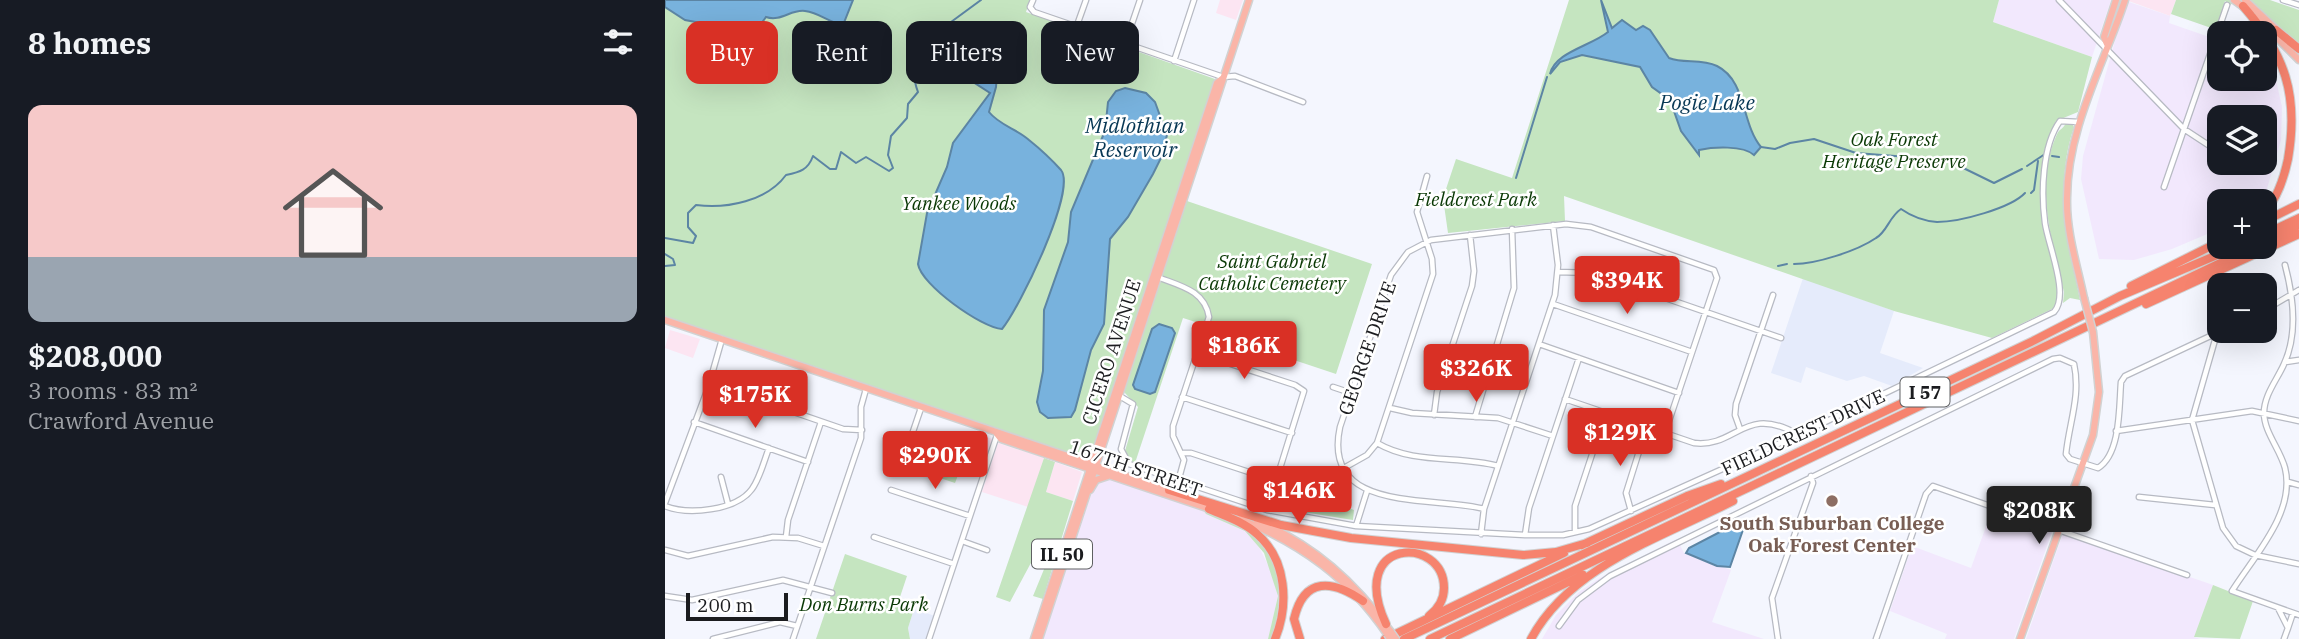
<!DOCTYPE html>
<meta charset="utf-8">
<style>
:root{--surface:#171b24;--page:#20242c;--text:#f1f3f6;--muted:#9ea1a6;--line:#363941;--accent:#d93025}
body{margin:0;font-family:"IBM Plex Serif",serif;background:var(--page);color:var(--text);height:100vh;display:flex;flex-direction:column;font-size:26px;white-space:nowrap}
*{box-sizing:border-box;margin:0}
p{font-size:23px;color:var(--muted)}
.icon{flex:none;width:38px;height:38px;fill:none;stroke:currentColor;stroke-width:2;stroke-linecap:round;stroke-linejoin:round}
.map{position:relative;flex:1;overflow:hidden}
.drawer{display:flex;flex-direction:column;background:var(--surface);width:665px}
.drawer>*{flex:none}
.top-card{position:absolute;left:21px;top:21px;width:665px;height:63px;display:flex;gap:14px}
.buttons{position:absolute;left:1542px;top:21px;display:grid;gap:14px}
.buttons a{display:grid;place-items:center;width:70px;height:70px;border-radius:14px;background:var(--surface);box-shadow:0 7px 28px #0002;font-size:35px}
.scale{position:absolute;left:21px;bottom:18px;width:102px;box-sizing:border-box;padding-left:7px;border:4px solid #1b1c1f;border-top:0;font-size:19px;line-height:24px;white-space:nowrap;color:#1b1c1f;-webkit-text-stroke:5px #fff;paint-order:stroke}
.price{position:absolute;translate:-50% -60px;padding:0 16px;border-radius:7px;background:var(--accent);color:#fff;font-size:23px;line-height:46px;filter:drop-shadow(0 2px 4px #0008)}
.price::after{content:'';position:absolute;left:50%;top:42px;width:21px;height:16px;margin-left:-10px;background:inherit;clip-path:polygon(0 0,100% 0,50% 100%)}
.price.on{background:#222;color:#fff}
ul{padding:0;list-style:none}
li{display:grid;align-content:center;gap:14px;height:371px;padding:0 28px}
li+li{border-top:2px solid var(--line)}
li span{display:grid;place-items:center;height:217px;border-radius:14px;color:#555}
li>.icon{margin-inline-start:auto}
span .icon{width:126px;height:126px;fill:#fffc;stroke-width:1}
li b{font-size:30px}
h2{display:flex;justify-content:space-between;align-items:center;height:84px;padding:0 28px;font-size:30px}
.tag{padding:0 24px;border-radius:14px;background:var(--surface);box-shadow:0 7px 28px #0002;font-size:24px;line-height:63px}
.tag.on{background:var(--accent);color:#fff}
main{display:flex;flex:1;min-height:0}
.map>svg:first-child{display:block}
.commercial{fill:#fce5f2}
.industrial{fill:#f2e8fd;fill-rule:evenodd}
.built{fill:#e5ebfb}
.green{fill:#c5e5c0}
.water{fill:#78b2dd;stroke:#5c85a4;stroke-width:2}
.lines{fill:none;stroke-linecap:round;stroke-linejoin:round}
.stream{stroke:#5c85a4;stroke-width:2}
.minor-casing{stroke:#b7bac3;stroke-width:7}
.major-casing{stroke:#d1d2d2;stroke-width:9}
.highway-casing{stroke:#d1d2d2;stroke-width:10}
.minor{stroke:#fff;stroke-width:4.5}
.major{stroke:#fab5a8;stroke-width:6}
.highway{stroke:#f6836e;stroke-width:8}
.major-bridge-casing{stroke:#d1d2d2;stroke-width:9;stroke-linecap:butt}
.major-bridge{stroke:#fab5a8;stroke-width:6}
.education-dot{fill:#8d6e63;stroke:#fff;stroke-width:2.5}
.labels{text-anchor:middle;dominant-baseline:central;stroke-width:5;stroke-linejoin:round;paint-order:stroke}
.shield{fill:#fff;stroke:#5f6062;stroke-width:2}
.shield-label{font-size:18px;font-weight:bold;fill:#1b1c1f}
.park-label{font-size:19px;font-style:italic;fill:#093804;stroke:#fff}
.street-label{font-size:19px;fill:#1b1c1f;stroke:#fff}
.education-label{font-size:19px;font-weight:bold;fill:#785e54;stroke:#fff}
.water-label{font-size:21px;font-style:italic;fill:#073754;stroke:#fff}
</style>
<main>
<section class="drawer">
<h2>8 homes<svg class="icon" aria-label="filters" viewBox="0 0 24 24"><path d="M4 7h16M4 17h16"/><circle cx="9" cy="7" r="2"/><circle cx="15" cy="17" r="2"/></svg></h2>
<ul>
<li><span style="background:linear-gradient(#f6c9c9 70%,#9aa5b1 0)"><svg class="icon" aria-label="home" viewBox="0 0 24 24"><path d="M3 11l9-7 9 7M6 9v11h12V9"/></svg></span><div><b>$208,000</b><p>3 rooms · 83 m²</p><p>Crawford Avenue</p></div></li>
</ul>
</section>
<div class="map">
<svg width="1634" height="639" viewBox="0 0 1634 639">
<rect width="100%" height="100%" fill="#f4f6fe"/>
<path class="commercial" d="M555 0H578L571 20 551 13Z
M1461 0H1511L1505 16Z
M5 330 35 339 28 358 0 348Z
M303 432 328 439 317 472 293 464Z
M333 443 379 458 363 507 317 492Z
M390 462 417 472 408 501 381 492Z"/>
<path class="industrial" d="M1334 0H1446L1427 57 1328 22Z
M1461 1 1505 16 1504 23 1550 39 1554 36V79H1600V52L1609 71 1617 107 1616 140 1599 199 1554 201V229L1507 249 1469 260 1434 259 1416 179 1418 156ZM1554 117H1600V163H1554Z
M444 479 538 510 542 514 570 524 590 539 607 573 613 596 603 639H378L428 489 432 482Z
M1327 510 1388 529 1349 639H1280L1282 634 1225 611 1247 546 1306 568Z
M1398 533 1548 585 1529 637 1535 639H1361Z
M1012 539 1019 553 1066 570 1047 622 1099 639H877L891 615 914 592 935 578Z"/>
<path class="built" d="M1138 278 1229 311 1215 353 1258 368 1227 386 1199 376 1182 381 1141 367 1136 383 1106 373Z
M249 609 270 616 262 639H245L243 628Z"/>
<path class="green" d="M0 0H365L361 12 550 79 425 458 418 459 0 316Z
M904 0H1334L1328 22 1427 57 1413 112 1391 121C1377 150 1374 190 1378 223 1381 244 1399 290 1389 308L1327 338 1229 311 899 196 900 221 783 233 778 198 791 159 847 178Z
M1511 0H1566L1570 2 1565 5 1560 1 1552 30 1506 14Z
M1584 0H1605L1634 10V44Z
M1405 121 1409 127C1389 186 1403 242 1415 300L1405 298 1398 303 1399 292C1387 243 1369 184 1392 134 1395 128 1399 129 1401 122Z
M522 201 707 264 671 374 545 332 546 327 518 318 471 460 512 476 510 478 468 463 460 451 473 407 459 392Z
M379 458 390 462 381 492 408 501 378 599 368 596 382 562 368 559 345 602 331 597Z
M265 460 291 468 293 464 297 465 290 483 260 473Z
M633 490 689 510 688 520 626 510Z
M538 510C553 516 569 522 583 530 621 552 617 604 607 639H603L613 596 599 553 580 531 541 514Z
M180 554 242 576 233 603 249 609 243 628 245 639H151Z
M1548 585 1588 601 1575 639 1529 637Z"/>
<path class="water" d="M0 0H188L178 25C163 22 155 13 140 11 126 9 116 22 101 17L96 24 62 43 50 41 41 24 20 20 0 7Z
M936 0 947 28 957 20 971 30 978 26 985 30 1004 58C1019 64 1036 58 1052 66 1082 81 1076 123 1096 147L1089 155C1078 145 1048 147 1034 150V155L1016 131 1005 100 987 87 975 67 917 55 895 62 885 74C890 52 926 46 943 32Z
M333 60 331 87 324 112C334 125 352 129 364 140 374 148 387 160 396 170 412 190 354 309 337 329 317 328 256 285 253 264L262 213 282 167 288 143 325 93 302 78 304 73 325 82 329 61Z
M460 88 481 93 490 102 502 135 496 158 488 174 463 217 445 239 439 324 426 350 410 410 406 417 383 418 375 412 372 402 378 371 379 310 403 242 406 212 440 131 443 102 451 91Z
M494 324 507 328 510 333 490 392 485 394 470 389 468 385 487 329Z
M1076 521 1080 524 1065 567 1052 566 1021 553 1024 548Z"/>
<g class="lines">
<path class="stream" d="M266 51 287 59 295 71 303 76
M1096 147 1110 149 1125 143 1149 139 1191 153 1282 160 1329 183 1357 169
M1387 156 1394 157
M1362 166 1380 154
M851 178 882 77
M1366 193 1369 190 1373 161
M0 238 28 243 31 236 23 227V213L31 205C62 209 102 201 121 175 135 172 143 170 148 156L165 169H171L176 152 191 163 201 157 224 171 228 168 223 155 226 136 242 118 243 104 253 92C240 58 263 58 284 38L286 22 316 0
M0 254 8 259 10 265 0 266
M1129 264C1151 264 1192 251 1211 238 1222 232 1224 217 1236 209 1246 216 1259 221 1272 222 1295 222 1346 208 1360 193
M1113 266 1122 264"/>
<g class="minor-casing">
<path id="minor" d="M368 0 365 7 369 12 558 77 570 76 638 102
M1394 0 1519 129 1554 152
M1618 0 1634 5
M411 28 421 0
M460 44 475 0
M509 61 529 0
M1580 163 1600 171
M1499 187 1562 5
M1620 265C1628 295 1633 334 1619 364 1612 380 1599 395 1599 413 1599 432 1615 449 1620 468 1631 512 1589 556 1567 591L1634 615
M893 272 928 273 1116 338
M495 278C516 286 540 291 544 317L508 426V436L519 460 513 482
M888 304 1027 352
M1600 310 1634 290
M1552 333 1527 420 1558 528 1571 546 1590 555 1634 564
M874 344 1014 393
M532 353 630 385 639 391 602 510
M1620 362 1634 360
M668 387 686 393
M43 388 62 389 178 429 197 430
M453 395 468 404 456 449 464 464 602 510 691 526 860 535H898L924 529 1133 435 1389 312C1405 295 1383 245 1380 223 1376 193 1377 146 1395 121L1414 122
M517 397 627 433
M900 399 1029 443C1072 448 1079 404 1132 434
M725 408 747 413 833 418 888 436
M769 415 772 392 807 286 809 271 805 235
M810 417 849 288 847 229
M29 422 143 462
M1075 429 1070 415 1071 404 1108 295
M1451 431 1587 411 1634 421
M712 443C750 465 793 455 833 466
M518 453H526L611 481
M239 458 256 408
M56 477 63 504
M661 478 702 455 712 443 768 274 767 259 752 212 762 176
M1623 482 1634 485
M226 490 305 516
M1474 497 1550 505
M0 503 43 388 57 339
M0 506C23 515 71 511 87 489 95 478 99 461 104 448
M819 509C770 495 656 515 675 427L726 275 743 252 766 240 901 224 926 227 1049 270 1052 278 1000 433
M966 511 961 493 982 426
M691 526 702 491
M910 532V506L941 412
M816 534 819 509 890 295 893 265 888 225
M860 535 864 508 914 358
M121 537 123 520 156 422
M209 537 289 564
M297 541 322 550
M0 550 23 556 108 537 133 538 159 546
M0 596 27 600 118 580 167 593
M1613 608 1623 628 1619 639
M894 626 913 600 945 576 1388 359 1395 358 1409 364C1416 396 1404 423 1401 454L1405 459 1433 468C1456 454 1454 406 1456 382L1460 376 1556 331
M1623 628 1628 613
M48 639 115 622 132 626
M128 639 196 438V407L201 389
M264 639 332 435
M1113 639 1107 598 1148 483 1146 476
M1211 639 1261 494 1268 486 1522 575"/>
</g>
<g class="major-casing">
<path id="major" d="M1569 0 1580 8
M1580 0 1614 32
M1591 17 1634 60
M1442 44 1439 37 1451 0
M1419 298C1412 265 1401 231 1402 198 1402 128 1439 64 1460 0
M0 320 506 491
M332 434 336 439 548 510
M425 490 431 480 443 476
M575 519C636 544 684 578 722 634
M592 521C649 545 690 582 726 632
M369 639 552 83 558 78
M374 639 584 0
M1355 639 1428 435 1434 392 1428 332"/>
</g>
<g class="highway-casing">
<path id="highway" d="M1578 6C1620 54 1634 95 1623 159 1619 178 1613 197 1600 212
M1611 30 1634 49
M1600 221 1634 204
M1600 234 1634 218
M1600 242 1634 225
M1466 286 1554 242
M1481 304 1634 234
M504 490 616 525 686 538 858 555 891 552 922 543
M544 509C560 516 579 522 592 534 622 560 624 605 610 639
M917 545 1022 496 1056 484
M721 624C681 537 779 535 779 588 779 600 773 609 764 616
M635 639 629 619C639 576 668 580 698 601
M720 639 899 553
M739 639 1368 341 1455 296 1571 247
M765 639 1589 247
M785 639 918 575
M866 639C905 566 997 537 1068 501"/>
</g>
<use href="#minor" class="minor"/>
<use href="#major" class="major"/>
<use href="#highway" class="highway"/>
<g class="major-bridge-casing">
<path id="major-bridge" d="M1419 298 1428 332
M726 632 731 639
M722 634 725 639"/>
</g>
<use href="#major-bridge" class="major-bridge"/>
</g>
<circle class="education-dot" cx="1167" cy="501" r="7"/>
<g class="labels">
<g class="shield">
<rect x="1235.5" y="377.5" width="49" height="29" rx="5"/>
<rect x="367" y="539.5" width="60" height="29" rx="5"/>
</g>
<g class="shield-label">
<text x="1260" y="392">I 57</text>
<text x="397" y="554">IL 50</text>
</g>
<g class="park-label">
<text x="1229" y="139">Oak Forest<tspan x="1229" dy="22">Heritage Preserve</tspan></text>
<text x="811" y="199">Fieldcrest Park</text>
<text x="294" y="203">Yankee Woods</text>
<text x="607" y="261">Saint Gabriel<tspan x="607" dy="22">Catholic Cemetery</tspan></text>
<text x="199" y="604">Don Burns Park</text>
</g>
<g class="street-label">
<text transform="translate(702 348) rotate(-71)">GEORGE DRIVE</text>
<text transform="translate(446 352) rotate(-72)">CICERO AVENUE</text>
<text transform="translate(1138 432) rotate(-25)">FIELDCREST DRIVE</text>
<text transform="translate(471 468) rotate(19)">167TH STREET</text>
</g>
<g class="education-label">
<text x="1167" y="523">South Suburban College<tspan x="1167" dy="22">Oak Forest Center</tspan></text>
</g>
<g class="water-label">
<text x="1042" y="102">Pogie Lake</text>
<text x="470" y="125">Midlothian<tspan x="470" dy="24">Reservoir</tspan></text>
</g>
</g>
</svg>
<div class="buttons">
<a><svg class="icon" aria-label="locate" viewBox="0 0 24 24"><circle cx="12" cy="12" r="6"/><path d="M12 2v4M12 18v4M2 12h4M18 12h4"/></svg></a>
<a><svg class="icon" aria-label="layers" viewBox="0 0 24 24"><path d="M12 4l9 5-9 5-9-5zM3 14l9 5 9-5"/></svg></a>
<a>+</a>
<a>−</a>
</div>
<div class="scale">200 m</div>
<b class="price" style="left:962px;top:316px">$394K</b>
<b class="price" style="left:579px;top:381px">$186K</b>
<b class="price" style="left:811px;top:404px">$326K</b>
<b class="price" style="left:90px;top:430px">$175K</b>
<b class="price" style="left:955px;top:468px">$129K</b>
<b class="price" style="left:270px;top:491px">$290K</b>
<b class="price" style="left:634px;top:526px">$146K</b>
<b class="price on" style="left:1374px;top:546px">$208K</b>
<div class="top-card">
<a class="tag on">Buy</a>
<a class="tag">Rent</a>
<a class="tag">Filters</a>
<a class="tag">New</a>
</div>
</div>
</main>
